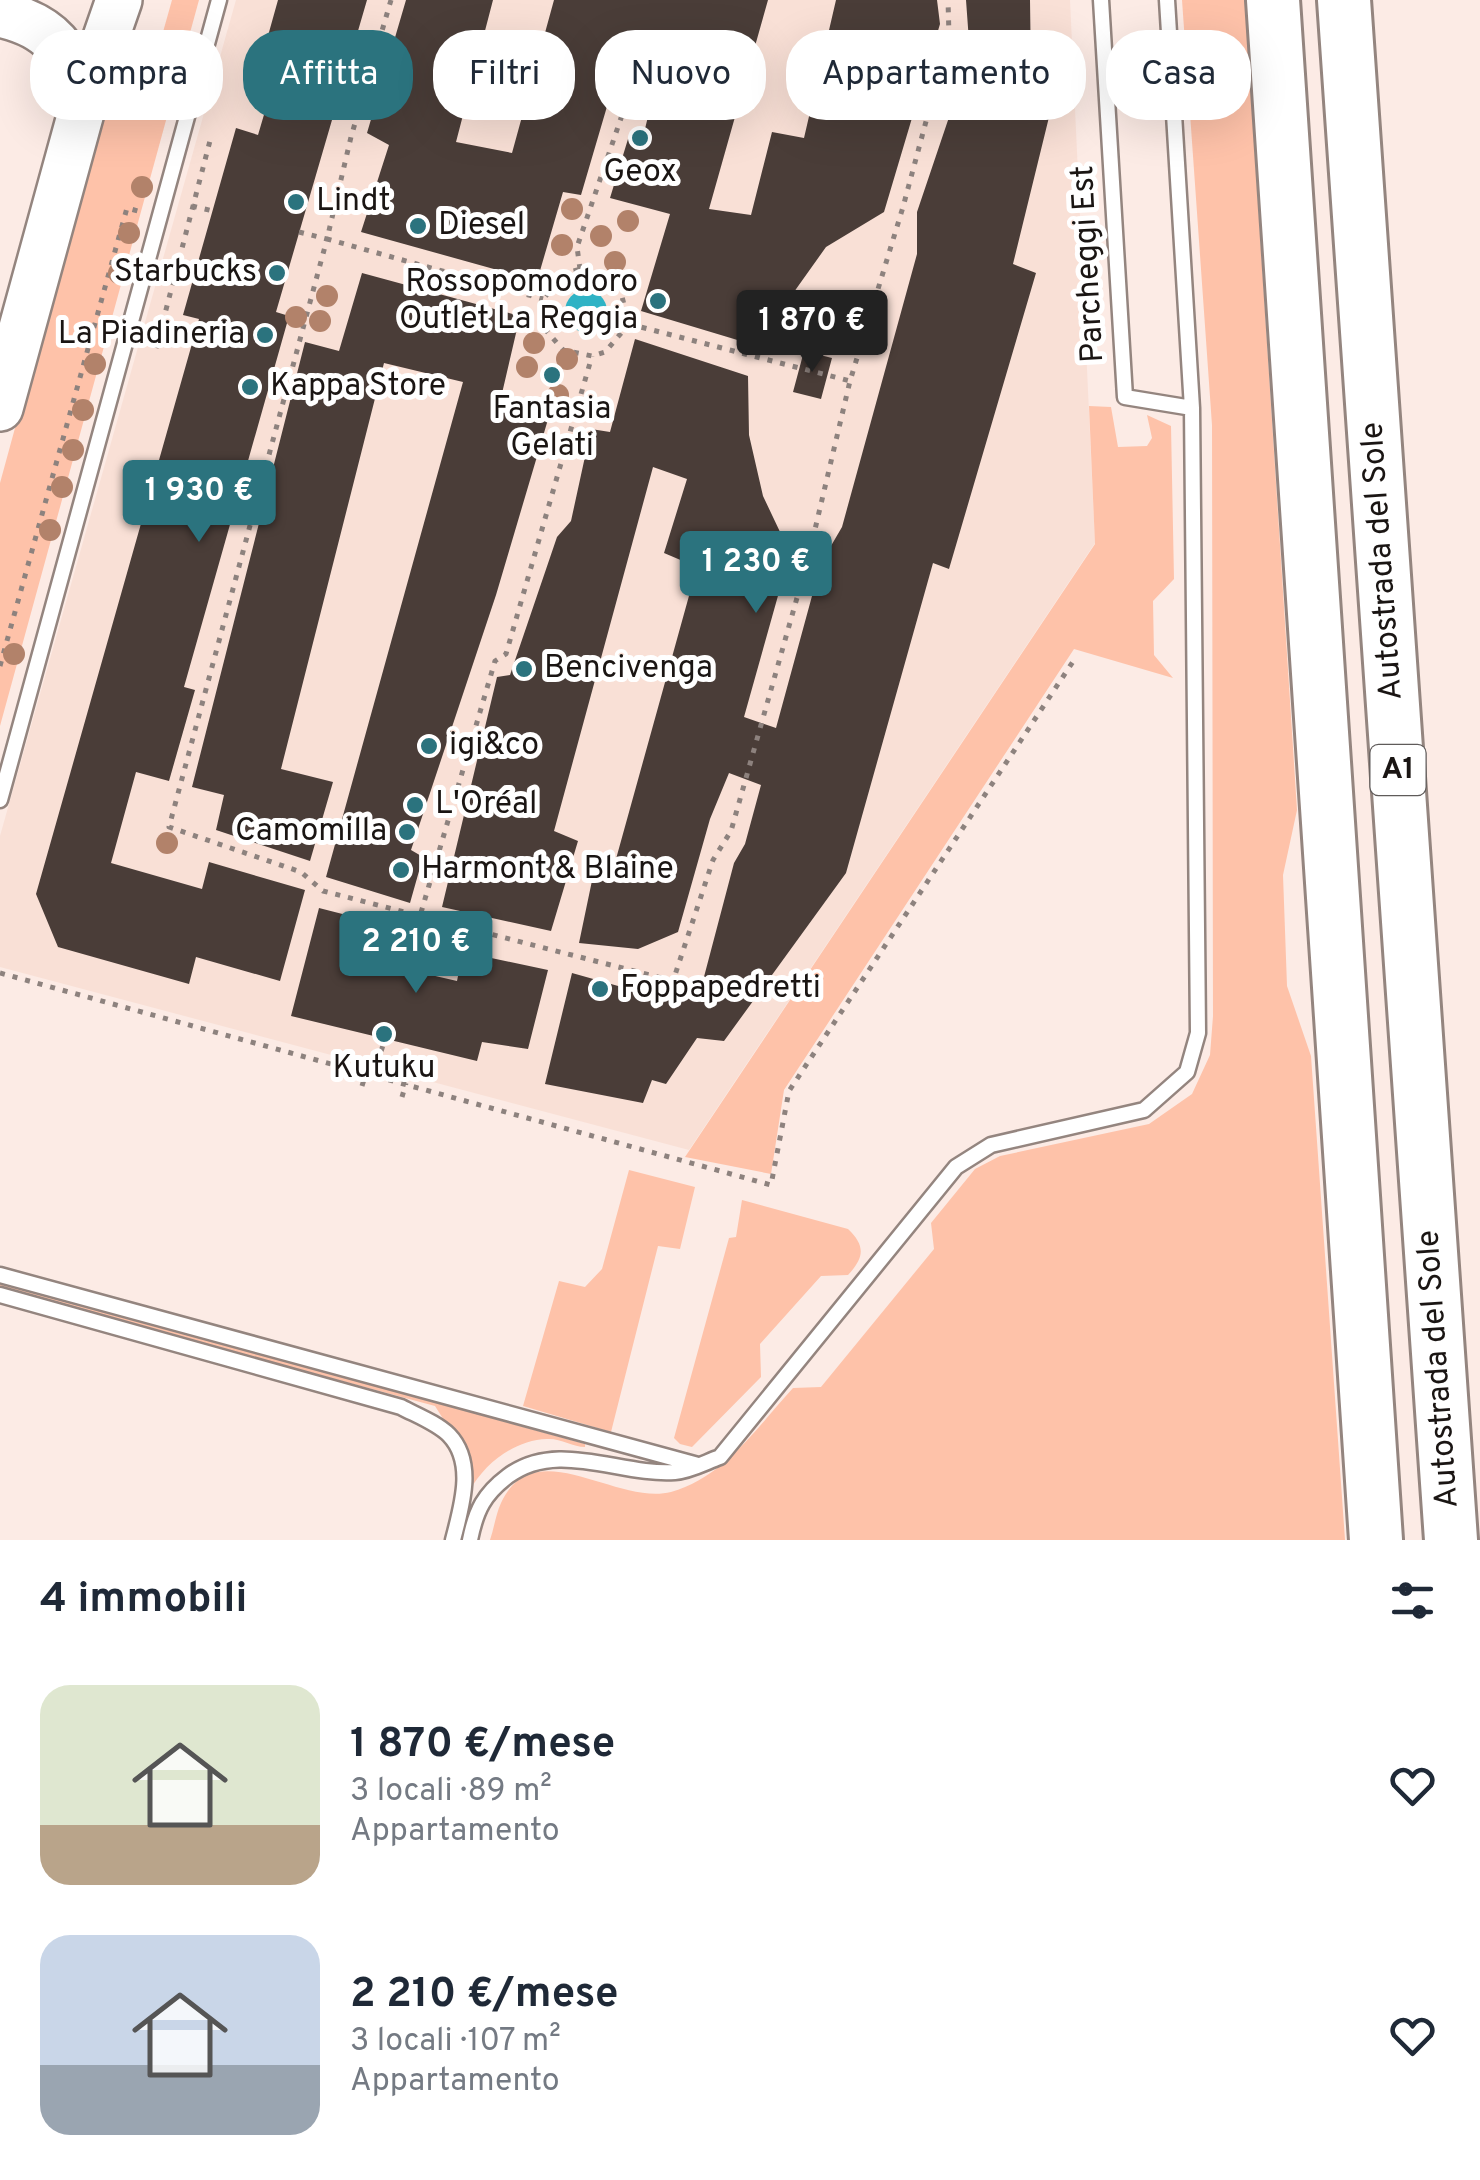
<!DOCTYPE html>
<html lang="it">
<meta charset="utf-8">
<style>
:root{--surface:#fff;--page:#f6f6f7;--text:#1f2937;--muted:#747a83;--accent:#2b737e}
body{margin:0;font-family:Overpass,sans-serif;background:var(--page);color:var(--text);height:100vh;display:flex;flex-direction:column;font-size:38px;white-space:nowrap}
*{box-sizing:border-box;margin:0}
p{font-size:32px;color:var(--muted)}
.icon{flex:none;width:55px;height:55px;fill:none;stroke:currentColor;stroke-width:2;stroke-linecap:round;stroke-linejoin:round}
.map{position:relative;height:1540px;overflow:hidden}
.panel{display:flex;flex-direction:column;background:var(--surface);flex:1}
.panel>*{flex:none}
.top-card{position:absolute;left:30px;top:30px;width:1420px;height:90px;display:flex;gap:20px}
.price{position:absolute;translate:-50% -85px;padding:0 22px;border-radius:10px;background:var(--accent);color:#fff;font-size:32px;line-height:65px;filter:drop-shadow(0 2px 5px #0008)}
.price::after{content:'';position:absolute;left:50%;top:60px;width:30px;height:22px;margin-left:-15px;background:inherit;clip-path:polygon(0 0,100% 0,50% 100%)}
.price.active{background:#222;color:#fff}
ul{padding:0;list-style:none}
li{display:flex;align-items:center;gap:30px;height:250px;padding:0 40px}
li span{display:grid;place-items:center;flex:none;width:280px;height:200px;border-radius:30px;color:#555}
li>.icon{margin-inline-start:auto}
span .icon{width:120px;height:120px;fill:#fffc;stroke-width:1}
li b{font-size:42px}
h2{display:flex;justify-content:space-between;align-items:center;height:120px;padding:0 40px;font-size:42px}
.chip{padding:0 35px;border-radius:40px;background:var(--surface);box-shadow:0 10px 40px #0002;font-size:35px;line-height:90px}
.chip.active{background:var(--accent);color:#fff}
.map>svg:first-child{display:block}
.built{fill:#f9e0d6}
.green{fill:#fec2a9}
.water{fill:#2fb3c5}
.building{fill:#4a3d38}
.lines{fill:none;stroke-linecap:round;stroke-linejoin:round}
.lane-casing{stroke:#94857f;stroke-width:19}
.primary-casing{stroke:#94857f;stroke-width:50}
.highway-casing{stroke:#94857f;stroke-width:58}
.path{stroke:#8d827e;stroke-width:5;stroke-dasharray:5 8;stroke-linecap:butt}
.lane{stroke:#fff;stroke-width:14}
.primary{stroke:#fff;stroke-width:45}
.highway{stroke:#fff;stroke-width:52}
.tree{fill:#b2826a}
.poi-dot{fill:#2b737e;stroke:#fff;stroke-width:4}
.labels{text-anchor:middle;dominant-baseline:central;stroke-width:10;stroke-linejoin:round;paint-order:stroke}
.shield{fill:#fff;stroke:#5f5b5a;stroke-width:2.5}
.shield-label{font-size:30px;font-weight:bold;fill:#1a1513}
.poi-label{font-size:32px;fill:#1a1513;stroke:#fff;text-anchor:start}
.street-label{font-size:32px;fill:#1a1513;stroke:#fff}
</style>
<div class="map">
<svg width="1480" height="1540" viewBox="0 0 1480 1540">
<rect width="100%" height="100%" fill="#fcebe5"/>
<path class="built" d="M236 0H1070L1095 543 689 1150 0 967V836Z"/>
<path class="green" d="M172 0H199L0 726V483L106 95 163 32Z
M1182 0H1245L1297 810 1283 875 1287 986 1311 1056 1345 1540H490C494 1528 496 1514 501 1503 534 1431 616 1506 671 1492 725 1477 757 1427 793 1388L821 1387 934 1249 931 1223 975 1169 1000 1156 1149 1124 1192 1094 1210 1055 1213 1016 1212 425Z
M1089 406 1111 407 1118 447 1147 446 1152 438 1147 415 1171 426 1174 579 1153 601 1154 655 1173 678 1074 649 784 1090 771 1174 685 1157 1095 544Z
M629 1170 695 1187 680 1249 658 1246 611 1432 523 1406 559 1281 585 1287 602 1269Z
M742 1200 848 1229C866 1246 864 1258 848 1275L821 1276 760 1344 761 1377 692 1447 680 1444 674 1438 729 1238 736 1237Z
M0 1282 585 1444V1447C573 1447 560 1438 547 1439 515 1440 485 1463 470 1490L459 1444 435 1406 0 1289Z"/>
<path class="water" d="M565 311a21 21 0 1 1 42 0a21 21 0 1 1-42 0Z"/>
<path class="building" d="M278 0H367L276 312 289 316 184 687 195 690 169 781 136 772 111 863 202 889 209 862 305 890 280 981 196 957 189 984 58 947 36 894 199 319 183 315 236 128 258 135 276 74 259 68Z
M406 0H493L456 142 512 153 554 0H768L709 209 751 215 772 132 804 138 836 0H937L940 24 884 212 826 247 779 313 764 348 641 311 670 214 610 198 628 139 644 133 666 42 628 35 581 195 563 192 537 281 361 232 389 145 367 133Z
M966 0H1030L1031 73 1026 98 1050 113 1013 264 1036 273 949 569 933 563 846 873 724 1041 697 1038 666 1084 652 1080 643 1103 545 1084 572 973 675 1002 700 992 734 863 745 844 761 785 729 773 710 819 678 932 638 949 579 943 594 871 611 877 697 567 664 553 687 479 653 467 554 831 578 841 551 931 442 907 497 677 510 675 557 537 571 521 591 429 610 432 635 339 748 376 749 435 763 496 790 553 744 717 776 728 821 563 842 527 917 254V212L970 55Z
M362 273 520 316 500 402 549 416 496 595 411 850 423 857 410 903 326 877 463 382 384 363 281 769 333 782 310 861 216 830 224 795 192 787 305 342 339 351Z
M804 351 832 358 821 399 793 392Z
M319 908 362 919 353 957 457 981 463 952 548 970 528 1049 482 1042 477 1061 291 1016Z"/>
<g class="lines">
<g class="lane-casing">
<path id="lane" d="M1101 0 1125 397 1192 408
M0 800 219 0
M0 1275 698 1465
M0 1295 401 1407C416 1415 437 1423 449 1435 476 1463 461 1508 453 1540
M470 1540C476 1510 484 1494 508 1476 558 1439 620 1476 675 1472 690 1471 706 1462 720 1457L956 1167 991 1145 1144 1110 1187 1072 1198 1033 1192 408 1167 0"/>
</g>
<g class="primary-casing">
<path id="primary" d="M0 14C54 26 66 50 85 98
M0 408 85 98 119 0"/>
</g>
<g class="highway-casing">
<path id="highway" d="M1273 0 1376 1540
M1344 0 1451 1540"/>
</g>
<path class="path" d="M391 0 351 137 327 239 543 299
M192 206 213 211
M299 232 327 239 169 827 301 872 323 891 420 916 495 661 506 654 592 356
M586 268 618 281 629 324 605 352 592 356 563 350 544 328 543 299 565 273Z
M580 269 577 247 648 39
M629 324 850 381
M156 348 211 137
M0 666 127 208 138 211
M405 969 420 916 673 981 713 860 731 831 808 559 850 381 903 207 949 36 948 0
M0 973 771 1185 789 1091 1076 657
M374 1076 385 1038
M362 1086 366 1073
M402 1097 406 1083"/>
<use href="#lane" class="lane"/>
<use href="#primary" class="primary"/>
<use href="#highway" class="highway"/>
</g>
<g class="tree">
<circle cx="165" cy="101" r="11"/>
<circle cx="142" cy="187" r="11"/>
<circle cx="572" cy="209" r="11"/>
<circle cx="628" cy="221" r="11"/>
<circle cx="129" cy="233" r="11"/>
<circle cx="601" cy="236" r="11"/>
<circle cx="562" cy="245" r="11"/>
<circle cx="615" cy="262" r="11"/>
<circle cx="119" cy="273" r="11"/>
<circle cx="327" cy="296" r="11"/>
<circle cx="296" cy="317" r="11"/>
<circle cx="320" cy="321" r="11"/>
<circle cx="534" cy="343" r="11"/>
<circle cx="567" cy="359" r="11"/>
<circle cx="95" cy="364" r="11"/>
<circle cx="527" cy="367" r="11"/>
<circle cx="558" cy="395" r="11"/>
<circle cx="83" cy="410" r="11"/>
<circle cx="73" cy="450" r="11"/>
<circle cx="62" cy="487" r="11"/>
<circle cx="50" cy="530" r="11"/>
<circle cx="14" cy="654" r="11"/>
<circle cx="167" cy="843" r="11"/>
</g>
<g class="poi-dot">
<circle cx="640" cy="138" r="10"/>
<circle cx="296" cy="202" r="10"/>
<circle cx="418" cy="226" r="10"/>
<circle cx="277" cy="273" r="10"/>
<circle cx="658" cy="301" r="10"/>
<circle cx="265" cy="335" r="10"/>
<circle cx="552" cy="375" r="10"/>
<circle cx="250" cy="387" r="10"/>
<circle cx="524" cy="669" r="10"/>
<circle cx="429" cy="746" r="10"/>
<circle cx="415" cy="805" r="10"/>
<circle cx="407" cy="832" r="10"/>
<circle cx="401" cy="870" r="10"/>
<circle cx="600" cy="989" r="10"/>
<circle cx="384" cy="1034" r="10"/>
</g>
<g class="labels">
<rect class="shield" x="1370.5" y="745" width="55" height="50" rx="8"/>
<g class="shield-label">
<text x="1398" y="770">A1</text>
</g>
<g class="poi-label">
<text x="640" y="173" text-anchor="middle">Geox</text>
<text x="316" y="202">Lindt</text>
<text x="438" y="226">Diesel</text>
<text x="257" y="273" text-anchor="end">Starbucks</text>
<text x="638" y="283" text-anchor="end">Rossopomodoro<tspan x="638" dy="37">Outlet La Reggia</tspan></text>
<text x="245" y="335" text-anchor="end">La Piadineria</text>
<text x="270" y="387">Kappa Store</text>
<text x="552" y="410" text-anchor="middle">Fantasia<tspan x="552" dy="37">Gelati</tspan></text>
<text x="544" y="669">Bencivenga</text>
<text x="449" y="746">igi&amp;co</text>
<text x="435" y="805">L'Oréal</text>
<text x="387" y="832" text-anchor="end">Camomilla</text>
<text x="421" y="870">Harmont &amp; Blaine</text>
<text x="620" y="989">Foppapedretti</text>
<text x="384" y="1069" text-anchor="middle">Kutuku</text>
</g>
<g class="street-label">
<text transform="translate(1089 264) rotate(-93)">Parcheggi Est</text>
<text transform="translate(1383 561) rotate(-94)">Autostrada del Sole</text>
<text transform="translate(1439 1369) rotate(-94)">Autostrada del Sole</text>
</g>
</g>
</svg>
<b class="price active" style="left:812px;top:375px">1 870 €</b>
<b class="price" style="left:199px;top:545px">1 930 €</b>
<b class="price" style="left:756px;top:616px">1 230 €</b>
<b class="price" style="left:416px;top:996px">2 210 €</b>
<div class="top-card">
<a class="chip">Compra</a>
<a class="chip active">Affitta</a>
<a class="chip">Filtri</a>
<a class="chip">Nuovo</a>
<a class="chip">Appartamento</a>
<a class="chip">Casa</a>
</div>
</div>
<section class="panel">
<h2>4 immobili<svg class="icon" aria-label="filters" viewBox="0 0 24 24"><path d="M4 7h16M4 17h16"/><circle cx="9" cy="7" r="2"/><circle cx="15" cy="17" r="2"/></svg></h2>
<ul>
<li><span style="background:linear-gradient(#dfe7d0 70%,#b9a48a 0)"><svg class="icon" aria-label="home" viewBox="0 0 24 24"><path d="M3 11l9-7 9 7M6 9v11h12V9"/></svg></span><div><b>1 870 €/mese</b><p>3 locali · 89 m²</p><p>Appartamento</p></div><svg class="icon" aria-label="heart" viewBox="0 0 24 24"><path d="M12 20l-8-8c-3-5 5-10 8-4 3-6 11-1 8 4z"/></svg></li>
<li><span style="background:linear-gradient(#c9d6e8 65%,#9aa5b1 0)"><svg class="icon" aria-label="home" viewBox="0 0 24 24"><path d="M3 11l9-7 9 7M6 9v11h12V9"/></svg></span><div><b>2 210 €/mese</b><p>3 locali · 107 m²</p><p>Appartamento</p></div><svg class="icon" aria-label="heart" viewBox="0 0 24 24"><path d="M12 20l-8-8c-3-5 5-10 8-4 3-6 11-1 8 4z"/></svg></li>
</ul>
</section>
